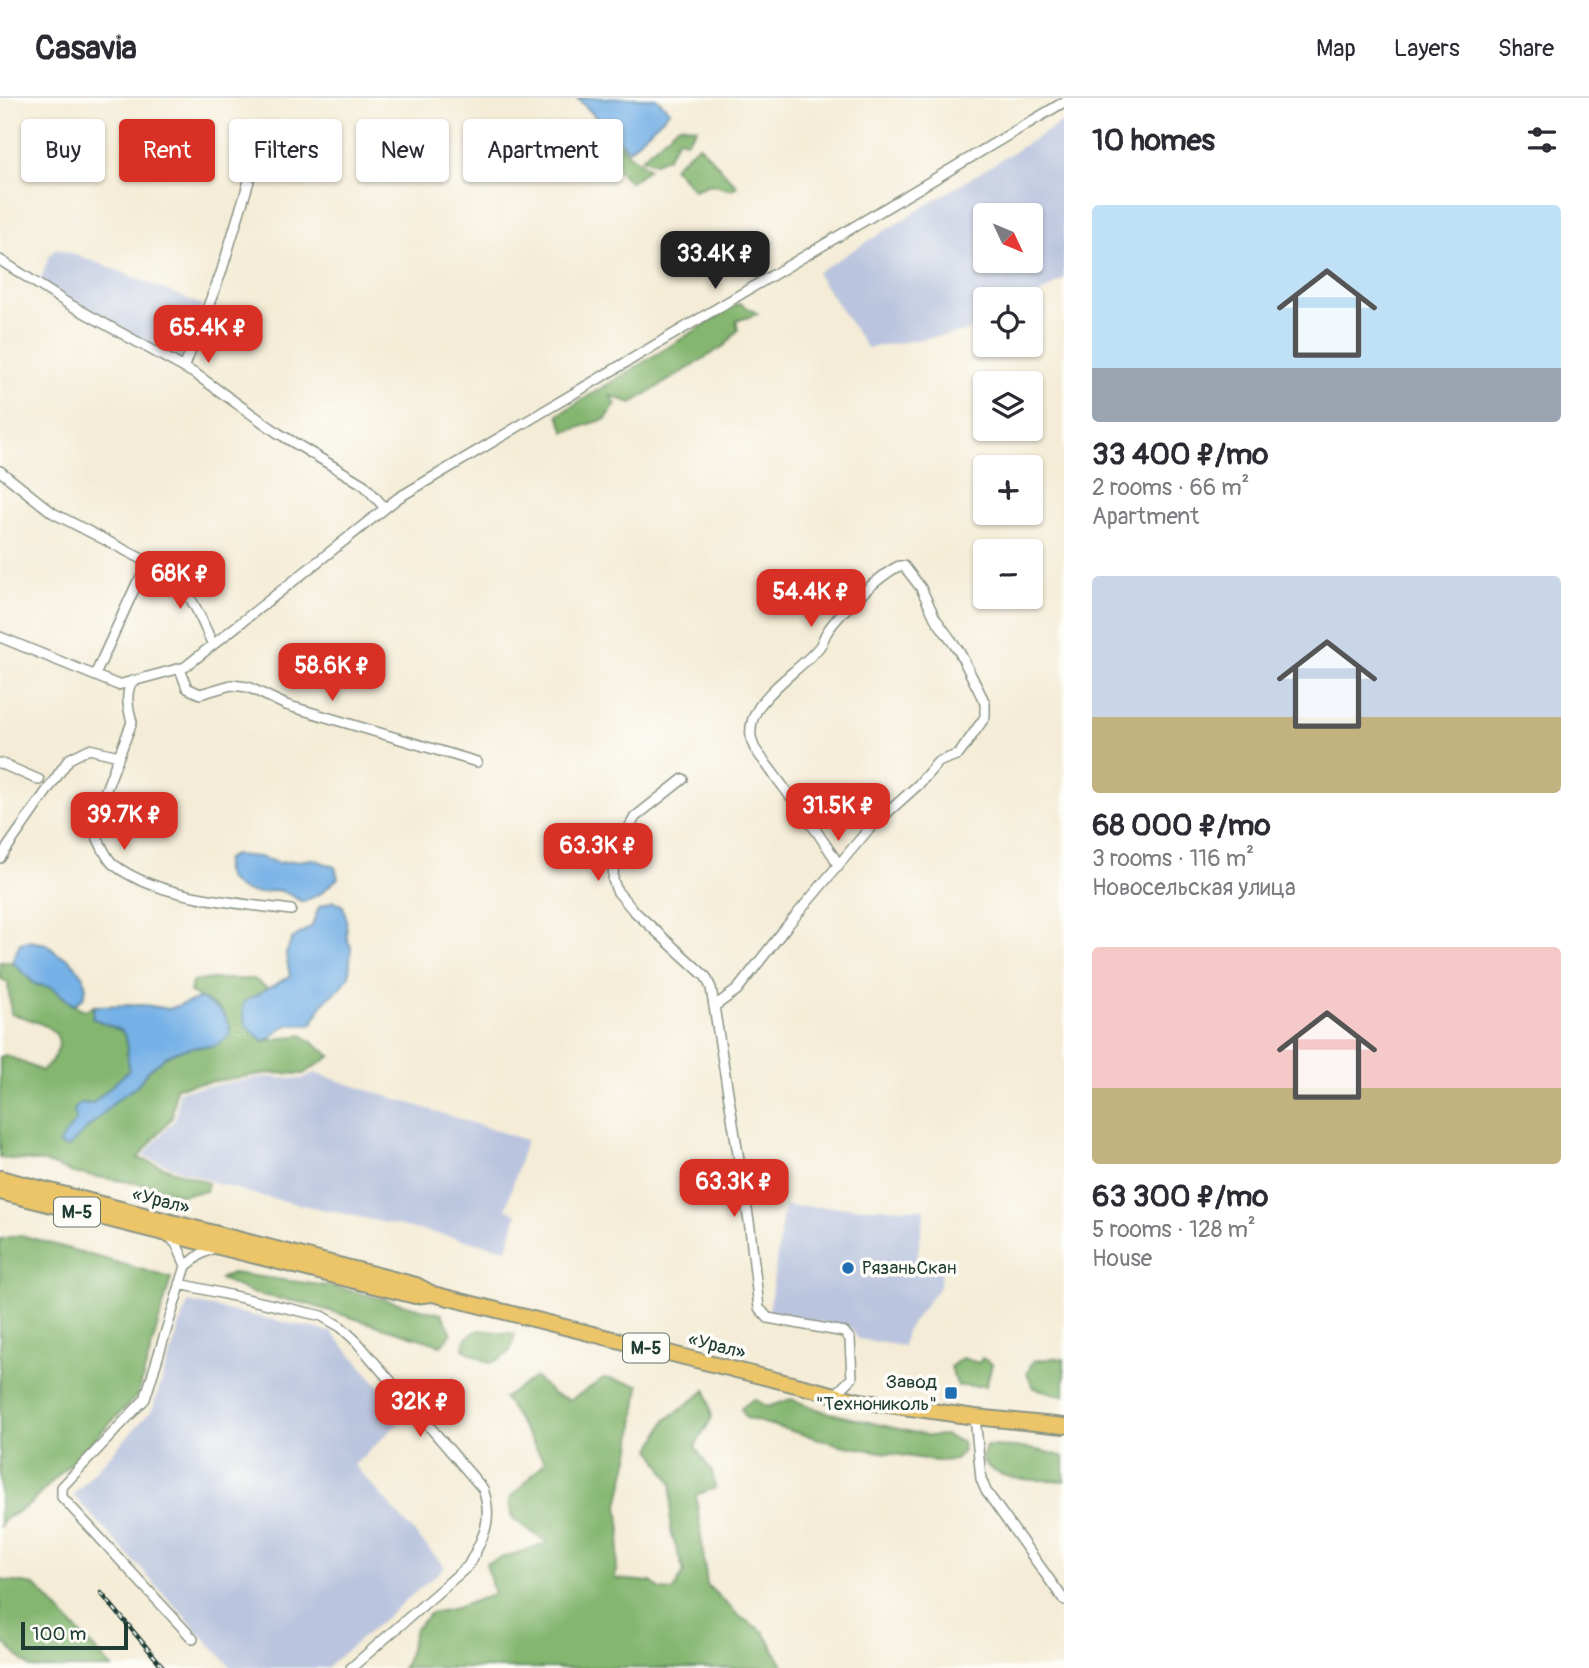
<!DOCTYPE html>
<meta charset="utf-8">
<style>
:root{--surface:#fff;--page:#f2f2f3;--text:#2b2b33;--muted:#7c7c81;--line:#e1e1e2;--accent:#d93025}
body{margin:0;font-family:Pangolin,sans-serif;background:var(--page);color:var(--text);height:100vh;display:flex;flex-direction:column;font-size:26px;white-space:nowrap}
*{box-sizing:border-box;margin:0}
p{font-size:23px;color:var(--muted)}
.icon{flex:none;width:38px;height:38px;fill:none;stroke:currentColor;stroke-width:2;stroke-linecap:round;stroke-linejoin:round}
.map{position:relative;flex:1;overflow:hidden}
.sheet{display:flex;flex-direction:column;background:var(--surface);width:525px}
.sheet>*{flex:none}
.guide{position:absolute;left:21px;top:21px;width:665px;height:63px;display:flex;gap:14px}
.needle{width:46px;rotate:134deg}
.tools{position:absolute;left:973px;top:105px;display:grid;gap:14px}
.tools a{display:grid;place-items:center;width:70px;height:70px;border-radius:7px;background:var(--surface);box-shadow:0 2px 5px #0004;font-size:35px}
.scale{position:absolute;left:21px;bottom:18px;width:107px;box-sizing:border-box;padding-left:7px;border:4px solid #1f3d34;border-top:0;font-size:19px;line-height:24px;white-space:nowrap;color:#1f3d34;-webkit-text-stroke:5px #fdfcf7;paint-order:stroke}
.price{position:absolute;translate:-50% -60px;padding:0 16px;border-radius:14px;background:var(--accent);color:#fff;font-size:23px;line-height:46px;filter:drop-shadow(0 2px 4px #0008)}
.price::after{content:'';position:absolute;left:50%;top:42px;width:21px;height:16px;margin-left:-10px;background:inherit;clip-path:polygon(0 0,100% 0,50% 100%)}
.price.selected{background:#222;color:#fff}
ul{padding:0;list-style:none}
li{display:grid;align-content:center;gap:14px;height:371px;padding:0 28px}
li span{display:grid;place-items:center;height:217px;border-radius:7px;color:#555}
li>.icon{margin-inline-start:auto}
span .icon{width:126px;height:126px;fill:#fffc;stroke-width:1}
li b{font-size:30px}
h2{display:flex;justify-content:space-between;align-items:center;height:84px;padding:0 28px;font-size:30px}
.tag{padding:0 24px;border-radius:7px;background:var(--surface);box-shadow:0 2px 5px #0004;font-size:24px;line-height:63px}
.tag.selected{background:var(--accent);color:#fff}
header{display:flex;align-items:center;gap:42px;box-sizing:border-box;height:98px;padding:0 35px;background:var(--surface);border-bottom:2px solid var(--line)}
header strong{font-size:33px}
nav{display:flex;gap:38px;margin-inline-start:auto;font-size:24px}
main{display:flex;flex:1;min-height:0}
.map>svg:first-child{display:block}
.industrial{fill:#bac4de;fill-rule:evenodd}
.forest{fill:#84b670;stroke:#527a52;stroke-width:2}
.water{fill:#75b0e6;stroke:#4a768d;stroke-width:2}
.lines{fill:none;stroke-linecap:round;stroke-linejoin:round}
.minor-casing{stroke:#8a9485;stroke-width:12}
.highway-casing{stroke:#8a9485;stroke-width:18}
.minor{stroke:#fff;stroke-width:9}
.highway{stroke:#ecc569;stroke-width:14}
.rail-casing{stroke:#1f3d34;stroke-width:4.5}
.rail{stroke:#fdfcf7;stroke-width:2;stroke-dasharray:5;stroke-linecap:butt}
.poi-dot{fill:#1f6fb2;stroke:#fdfcf7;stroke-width:2.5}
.labels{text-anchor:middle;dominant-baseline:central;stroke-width:7;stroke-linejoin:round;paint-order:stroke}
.shield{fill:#fdfcf7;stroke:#62766e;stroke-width:2}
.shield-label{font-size:18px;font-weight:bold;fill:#1f3d34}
.street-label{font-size:19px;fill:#1f3d34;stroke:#fdfcf7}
.poi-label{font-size:19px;fill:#1f3d34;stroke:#fdfcf7;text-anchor:start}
</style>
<header>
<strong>Casavia</strong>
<nav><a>Map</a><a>Layers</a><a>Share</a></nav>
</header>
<main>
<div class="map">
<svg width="1064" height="1570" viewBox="0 0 1064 1570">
<rect width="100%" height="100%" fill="#fdfcf7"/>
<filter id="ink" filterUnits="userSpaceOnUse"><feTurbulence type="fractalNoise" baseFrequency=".0143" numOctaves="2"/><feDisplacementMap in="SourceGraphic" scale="14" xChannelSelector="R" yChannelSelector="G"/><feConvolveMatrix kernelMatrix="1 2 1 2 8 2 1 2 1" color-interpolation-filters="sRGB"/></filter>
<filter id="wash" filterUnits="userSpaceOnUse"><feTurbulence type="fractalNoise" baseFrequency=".00686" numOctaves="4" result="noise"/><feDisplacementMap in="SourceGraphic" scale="28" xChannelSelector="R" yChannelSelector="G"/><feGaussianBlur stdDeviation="1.57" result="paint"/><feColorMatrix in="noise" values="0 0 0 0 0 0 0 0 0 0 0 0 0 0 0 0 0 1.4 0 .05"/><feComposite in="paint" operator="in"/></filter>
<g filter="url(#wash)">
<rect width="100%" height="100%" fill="#f4ecd6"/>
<path class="industrial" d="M1064 23V181L1031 201H985V224L965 234 867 250 816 175ZM985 117H1031V163H985Z
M56 150 104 167 202 207 180 264 40 184 49 158Z
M314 975 526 1042 506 1110 517 1116 507 1151 261 1098 216 1085 143 1058 176 1020 179 993 264 979 302 981Z
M784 1108 925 1111 916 1166 942 1167 940 1188 906 1233 903 1248 858 1241 852 1231 769 1213Z
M188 1204 331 1234 406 1318 354 1367 445 1469 326 1570H232L73 1397 152 1312Z"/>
<path class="forest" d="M594 21 629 56 649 71 630 84 586 43Z
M679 27 697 30 687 43 678 41 667 60 655 65 641 61Z
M699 47 737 88 731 92 710 86 694 92 673 69Z
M740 205 758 216 736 223 738 232 724 248 632 305 610 298 616 306 606 321 565 334 558 317Z
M0 864H12L35 886 53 890 73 907 85 912 94 908 92 920 122 933 126 939 129 973 92 1006 80 1005 77 1022 79 1038 118 1001 137 988 147 974 165 958 176 953 194 949 214 948 231 929 220 911 190 894 192 884 213 881H254L268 891 244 904C240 924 248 932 264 943L302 937 331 958 303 976 269 975 176 989 172 1019 138 1060 208 1085 206 1093 181 1097 154 1088 73 1075 45 1064 0 1060V959L6 957 42 973C80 937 47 925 11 916L8 885 0 880Z
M21 1137 171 1180 138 1297 28 1408 6 1420 0 1428V1141Z
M232 1175 335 1189 442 1216 452 1235 441 1247 304 1205 255 1196 220 1181Z
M478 1232 515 1236C513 1254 507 1259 489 1265L463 1251 466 1240Z
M962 1260 979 1265 982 1260 992 1266 986 1288H958L950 1269Z
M1054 1260 1064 1261V1298L1034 1290 1027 1276 1033 1263Z
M535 1279 553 1296 570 1302 605 1280 639 1287 631 1350 618 1407 621 1433 615 1481 651 1484 661 1492 673 1493 684 1474 670 1431 672 1386 651 1351 666 1322 706 1292 712 1319 695 1349 712 1374 715 1390 696 1397 707 1487 739 1518 764 1534 784 1570H402L406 1565 415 1531 431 1515 456 1510 494 1496 486 1465 548 1445 513 1421 509 1402 545 1364 504 1300Z
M754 1301 767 1309 791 1301 825 1314 929 1338 944 1337 962 1344 963 1353 955 1362 936 1363 840 1347 746 1320 741 1310Z
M986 1348C1012 1348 1039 1350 1064 1359V1383C1039 1381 996 1386 982 1361Z
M0 1482 35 1487 112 1570H31L0 1541Z"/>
<path class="water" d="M577 0H656L670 13 629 52Z
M234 757 259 759 279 765 313 761 335 769 338 780 320 796 302 804C294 799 286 793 276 792 271 792 265 795 259 795 239 795 220 782 226 761Z
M333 803 343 808 346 819 347 841 351 849 349 878 341 889 323 905 312 926C304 928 296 925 288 927 278 930 274 940 264 943 248 932 240 924 244 904L290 878 286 856 292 841 312 828 319 809Z
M29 843 46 846 59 857 69 861 83 877 86 891 83 900 73 907 53 890 35 886 12 864 20 845Z
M200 900C218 910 231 917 230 938L214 948 194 949 176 953 165 959 147 974 137 988 118 1001 67 1050 58 1046 76 1022 74 1012 80 1005 92 1006 129 972 126 939 122 933 92 920 94 908 145 907 169 911Z"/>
</g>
<g filter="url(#ink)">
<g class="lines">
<g class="minor-casing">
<path id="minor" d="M0 162 67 205 197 277 278 335 364 387 385 410
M184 270 221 175 249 83
M0 373 53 415 144 462 147 473
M147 473C187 474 198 516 213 547
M0 539 118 587 185 569 398 400 1064 4
M180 571 187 590 200 596 231 587 248 589 286 607 477 664
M95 577 137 485 147 473
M132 583C125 596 128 610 132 624L92 728C98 739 104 758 113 766 156 800 237 805 291 812
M0 665 39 682
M683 681 635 719 614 757 613 782 617 793 633 812 706 879 711 890 750 1130 759 1210 768 1220 844 1234 850 1241 852 1280 835 1297
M0 760 69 661 89 651 119 658
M716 907 737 892 787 828 868 732 918 687 938 664 959 656 985 619V605L959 553 935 520 921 490 904 468H899C880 477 839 515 827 534 824 538 823 544 820 548 800 575 733 608 755 651L817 734 834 759 838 769
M169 1138 177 1147 186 1168
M180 1186 322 1218 341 1229 357 1244 483 1391C494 1423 483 1440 468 1468L351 1570
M975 1319 981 1381 986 1393 1064 1502
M193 1541 62 1399V1389L145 1301 186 1168 201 1156 216 1149"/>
</g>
<g class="highway-casing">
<path id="highway" d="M0 1080 416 1187 433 1196 860 1303 975 1319 1064 1328
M0 1094 415 1198 431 1196"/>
</g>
<use href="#minor" class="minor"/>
<use href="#highway" class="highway"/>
<g class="rail-casing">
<path id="rail" d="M101 1495 164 1570"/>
</g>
<use href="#rail" class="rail"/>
</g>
</g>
<g class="poi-dot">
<circle cx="848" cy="1170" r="7"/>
<rect x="944" y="1288" width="14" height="14" rx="3.5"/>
</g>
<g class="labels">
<g class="shield">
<rect x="54" y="1099.5" width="46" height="29" rx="5"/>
<rect x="623" y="1235.5" width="46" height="29" rx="5"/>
</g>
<g class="shield-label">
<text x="77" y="1114">М-5</text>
<text x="646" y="1250">М-5</text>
</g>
<g class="street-label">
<text transform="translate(161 1103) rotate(14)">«Урал»</text>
<text transform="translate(717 1248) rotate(14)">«Урал»</text>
</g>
<g class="poi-label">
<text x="862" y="1170">РязаньСкан</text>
<text x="937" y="1284" text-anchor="end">Завод<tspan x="937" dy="22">"Технониколь"</tspan></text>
</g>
</g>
</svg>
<div class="tools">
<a><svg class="needle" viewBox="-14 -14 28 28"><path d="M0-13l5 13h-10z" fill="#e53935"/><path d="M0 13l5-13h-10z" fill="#7c7c81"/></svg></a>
<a><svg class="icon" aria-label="locate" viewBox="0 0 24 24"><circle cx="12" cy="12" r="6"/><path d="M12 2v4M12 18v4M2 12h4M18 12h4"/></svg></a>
<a><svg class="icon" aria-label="layers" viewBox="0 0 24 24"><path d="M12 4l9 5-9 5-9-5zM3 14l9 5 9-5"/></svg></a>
<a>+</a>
<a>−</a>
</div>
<div class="scale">100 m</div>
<b class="price selected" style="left:715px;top:193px">33.4K ₽</b>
<b class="price" style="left:208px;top:267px">65.4K ₽</b>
<b class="price" style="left:180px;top:513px">68K ₽</b>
<b class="price" style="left:811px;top:531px">54.4K ₽</b>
<b class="price" style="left:332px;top:605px">58.6K ₽</b>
<b class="price" style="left:838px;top:745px">31.5K ₽</b>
<b class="price" style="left:124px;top:754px">39.7K ₽</b>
<b class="price" style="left:598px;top:785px">63.3K ₽</b>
<b class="price" style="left:734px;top:1121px">63.3K ₽</b>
<b class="price" style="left:420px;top:1341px">32K ₽</b>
<div class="guide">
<a class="tag">Buy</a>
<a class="tag selected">Rent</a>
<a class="tag">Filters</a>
<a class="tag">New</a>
<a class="tag">Apartment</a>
</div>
</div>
<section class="sheet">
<h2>10 homes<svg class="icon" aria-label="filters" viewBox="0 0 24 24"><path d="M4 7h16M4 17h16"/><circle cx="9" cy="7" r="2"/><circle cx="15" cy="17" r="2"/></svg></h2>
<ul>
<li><span style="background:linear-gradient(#bfe0f5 75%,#9aa5b1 0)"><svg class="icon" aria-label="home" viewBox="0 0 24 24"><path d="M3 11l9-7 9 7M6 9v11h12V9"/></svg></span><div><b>33 400 ₽/mo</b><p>2 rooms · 66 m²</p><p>Apartment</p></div></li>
<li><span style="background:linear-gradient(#c9d6e8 65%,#c2b280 0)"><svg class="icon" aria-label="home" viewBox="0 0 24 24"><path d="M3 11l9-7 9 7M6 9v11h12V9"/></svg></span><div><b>68 000 ₽/mo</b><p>3 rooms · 116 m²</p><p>Новосельская улица</p></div></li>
<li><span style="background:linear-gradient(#f6c9c9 65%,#c2b280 0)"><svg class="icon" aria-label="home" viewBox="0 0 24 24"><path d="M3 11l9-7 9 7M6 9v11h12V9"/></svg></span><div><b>63 300 ₽/mo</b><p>5 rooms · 128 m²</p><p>House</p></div></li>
</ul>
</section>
</main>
